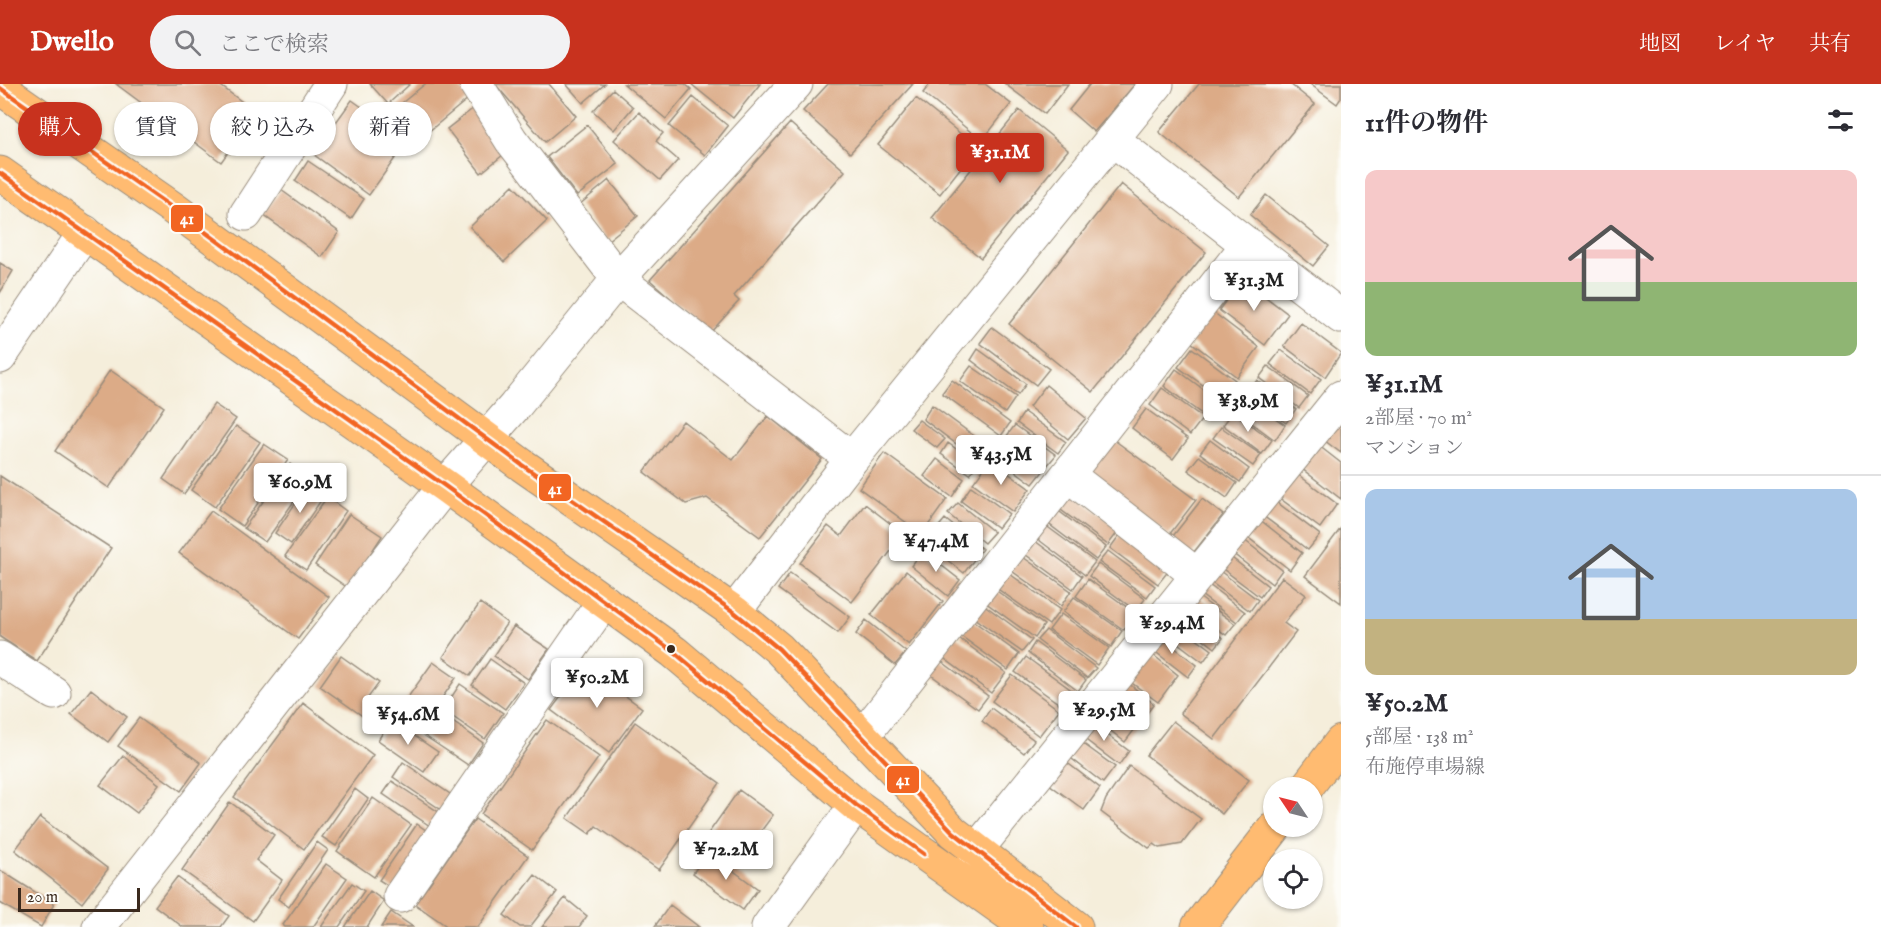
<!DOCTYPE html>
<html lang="ja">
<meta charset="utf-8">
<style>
:root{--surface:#fff;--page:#f2f2f3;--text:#2b2b33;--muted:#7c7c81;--line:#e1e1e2;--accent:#c8321e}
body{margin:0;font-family:"IM FELL English","Noto Serif JP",serif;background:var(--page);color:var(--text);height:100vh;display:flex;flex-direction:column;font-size:22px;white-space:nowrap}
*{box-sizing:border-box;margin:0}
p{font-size:20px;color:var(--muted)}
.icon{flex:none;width:33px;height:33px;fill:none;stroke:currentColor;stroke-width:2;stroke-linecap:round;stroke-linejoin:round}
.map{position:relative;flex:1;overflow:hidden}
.details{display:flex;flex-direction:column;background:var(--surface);width:540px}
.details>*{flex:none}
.hud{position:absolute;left:18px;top:18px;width:570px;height:54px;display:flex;gap:12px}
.needle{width:39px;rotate:305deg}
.fabs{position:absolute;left:1263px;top:693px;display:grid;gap:12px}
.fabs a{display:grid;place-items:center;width:60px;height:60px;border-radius:50%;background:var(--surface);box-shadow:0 2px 4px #0004;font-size:30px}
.scale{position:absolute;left:18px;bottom:15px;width:122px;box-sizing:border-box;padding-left:6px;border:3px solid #3b2a1e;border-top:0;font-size:16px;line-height:21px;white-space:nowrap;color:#3b2a1e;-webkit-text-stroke:4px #fdfcf7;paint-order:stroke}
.price{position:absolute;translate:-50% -51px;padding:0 14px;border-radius:6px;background:#fff;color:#222;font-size:20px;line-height:39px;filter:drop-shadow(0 2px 3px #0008)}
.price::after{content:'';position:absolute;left:50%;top:36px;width:18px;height:14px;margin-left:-9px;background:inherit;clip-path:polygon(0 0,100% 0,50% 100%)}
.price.active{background:var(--accent);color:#fff}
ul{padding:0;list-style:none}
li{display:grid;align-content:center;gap:12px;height:318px;padding:0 24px}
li+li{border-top:2px solid var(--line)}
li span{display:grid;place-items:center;height:186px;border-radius:12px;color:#555}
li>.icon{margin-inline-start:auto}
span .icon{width:108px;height:108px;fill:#fffc;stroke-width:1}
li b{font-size:26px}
h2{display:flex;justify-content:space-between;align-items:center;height:72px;padding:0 24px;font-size:26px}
.chip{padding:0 21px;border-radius:27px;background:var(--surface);box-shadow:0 2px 4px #0004;font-size:21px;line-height:54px}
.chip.active{background:var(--accent);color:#fff}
header{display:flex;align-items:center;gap:36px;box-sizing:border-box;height:84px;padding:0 30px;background:var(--accent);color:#fff}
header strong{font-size:28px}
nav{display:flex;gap:33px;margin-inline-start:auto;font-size:21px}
.search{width:420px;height:54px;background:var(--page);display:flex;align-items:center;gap:15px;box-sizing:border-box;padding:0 21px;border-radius:33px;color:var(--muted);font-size:22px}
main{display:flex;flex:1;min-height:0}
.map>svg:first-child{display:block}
.building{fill:#dcab87}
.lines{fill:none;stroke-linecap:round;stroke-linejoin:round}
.minor-casing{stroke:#988c7c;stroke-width:35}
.major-casing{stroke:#988c7c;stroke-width:35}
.minor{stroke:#fff;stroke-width:33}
.major{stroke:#ffbb71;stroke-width:33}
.bus-1-casing{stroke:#fdfcf7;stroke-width:9}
.bus-1{stroke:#f26522;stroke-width:4.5}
.bus-dot{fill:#3b2a1e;stroke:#fdfcf7;stroke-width:2}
.line-badge{stroke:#fdfcf7;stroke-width:2}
.badge-label{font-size:16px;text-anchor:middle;font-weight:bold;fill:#fff}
</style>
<header>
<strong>Dwello</strong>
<div class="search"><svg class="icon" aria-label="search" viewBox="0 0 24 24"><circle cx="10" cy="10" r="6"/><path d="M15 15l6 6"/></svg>ここで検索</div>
<nav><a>地図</a><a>レイヤ</a><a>共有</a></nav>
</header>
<main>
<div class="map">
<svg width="1341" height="843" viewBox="0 0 1341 843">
<rect width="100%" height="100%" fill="#fdfcf7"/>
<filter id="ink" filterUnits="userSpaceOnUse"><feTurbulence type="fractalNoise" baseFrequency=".0167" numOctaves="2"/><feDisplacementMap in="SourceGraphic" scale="12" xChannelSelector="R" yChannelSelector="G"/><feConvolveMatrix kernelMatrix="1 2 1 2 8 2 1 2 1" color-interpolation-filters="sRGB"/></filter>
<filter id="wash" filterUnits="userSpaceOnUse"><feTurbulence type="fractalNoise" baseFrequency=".008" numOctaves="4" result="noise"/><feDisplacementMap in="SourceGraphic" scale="24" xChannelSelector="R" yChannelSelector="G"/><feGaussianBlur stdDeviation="1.35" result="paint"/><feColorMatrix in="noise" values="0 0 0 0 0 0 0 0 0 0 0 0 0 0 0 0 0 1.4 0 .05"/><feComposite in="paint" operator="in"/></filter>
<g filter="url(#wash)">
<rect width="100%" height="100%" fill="#f5eedb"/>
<g id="blocks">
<path class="building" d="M116 0H218L257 29 221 78Z
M370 0H410L388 20Z
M425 0H457L469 14 422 53 397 23Z
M495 0H549L576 32 545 58Z
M566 0H605L583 19Z
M624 0H685L691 5 666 35Z
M691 0H760L733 34Z
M828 0H913L850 69 803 27Z
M930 0H985L1011 20 982 57 923 9Z
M1005 0H1068L1045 30Z
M1090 0H1135L1094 48 1069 26Z
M1199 0H1290L1315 20 1239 113 1159 48Z
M1310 0H1341V14L1337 20Z
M613 5 633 23 614 46 593 27Z
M693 13 728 42 705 71 669 42Z
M916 14 977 63 940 110 878 61Z
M352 16 408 56 369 111 313 70Z
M475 23 509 66 481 89 447 45Z
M1019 26 1068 66 981 174 932 134Z
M639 28 663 49 656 57 678 76 660 96 614 56Z
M790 39 845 87 734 212 739 217 710 249 650 196Z
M587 41 618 80 577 112 547 73Z
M308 77 364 115 351 135 295 97Z
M609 96 638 132 607 157 579 121Z
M1121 100 1206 168 1093 308 1009 240Z
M513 101 547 137 504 178 470 143Z
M281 106 339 148 322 173 263 131Z
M1266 111 1329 162 1313 182 1250 131Z
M0 179 13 187 0 209Z
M1242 195 1288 230 1265 261 1219 226Z
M1213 228 1259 263 1237 293 1191 258Z
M1301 239 1341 269 1325 293 1284 262Z
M992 243 1049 285 1036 301 980 259Z
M1192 264 1235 296 1221 314 1178 283Z
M978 265 1026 300 1018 311 971 276Z
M1281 266 1321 295 1310 310 1270 280Z
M971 282 1016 313 1005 329 960 297Z
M1268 282 1308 312 1299 324 1259 294Z
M1176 285 1219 317 1207 334 1164 302Z
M110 286 164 323 109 404 55 367Z
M952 296 1010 339 1001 352 942 309Z
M1257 296 1296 325 1286 339 1247 310Z
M1046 301 1086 334 1068 355 1029 323Z
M1162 304 1203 334 1190 351 1150 321Z
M1244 312 1285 341 1275 356 1234 326Z
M214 320 236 335 184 410 163 395Z
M932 321 989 363 979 377 923 335Z
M1146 325 1188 355 1173 375 1132 344Z
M1341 327V369L1320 353Z
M1024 328 1066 358 1058 369 1017 339Z
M1233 328 1272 356 1262 370 1223 341Z
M768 332 822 375 760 453 707 414 686 420 644 388 683 337 733 376Z
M919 336 945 355 937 364 911 345Z
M1015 341 1056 371 1046 383 1006 353Z
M236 342 260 358 215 423 191 406Z
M1221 343 1261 371 1253 382 1213 354Z
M1110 353 1196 416 1169 451 1084 388Z
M1003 355 1045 385 1033 400 992 370Z
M1210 356 1249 385 1240 398 1200 369Z
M1314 358 1341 379V415L1297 381Z
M948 359 977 380 970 390 941 370Z
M264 360 288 376 242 442 218 425Z
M884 369 947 415 922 450 859 404Z
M1199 372 1237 399 1227 414 1188 386Z
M937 375 964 395 952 413 924 392Z
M990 376 1030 405 1013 428 973 399Z
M290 380 310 395 265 458 244 444Z
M1292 386 1337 420 1320 444 1274 410Z
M0 392 111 464 37 577 0 553Z
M308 401 324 412 291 460 275 449Z
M971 402 1009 430 998 444 961 417Z
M1069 407 1120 445 1108 461 1057 423Z
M327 413 346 427 306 486 285 472Z
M1270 413 1320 451 1308 466 1258 428Z
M1202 415 1223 431 1190 473 1169 457Z
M958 419 994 448 984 459 948 430Z
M865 420 904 450 852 518 800 479 828 442 841 452Z
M1056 425 1106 463 1096 476 1046 438Z
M211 427 329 513 298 555 179 469Z
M349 430 382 452 348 504 315 481Z
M1254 431 1302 469 1290 486 1241 448Z
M945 435 982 465 964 489 925 459Z
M1045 441 1095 478 1085 491 1035 453Z
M1341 444V519L1305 492Z
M1121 449 1170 485 1158 500 1110 464Z
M1238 451 1282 486 1272 500 1227 465Z
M1031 454 1082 492 1073 505 1022 468Z
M923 467 960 496 948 512 911 482Z
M1108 467 1155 502 1147 513 1099 478Z
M1224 468 1268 502 1260 513 1215 479Z
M1020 471 1071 507 1061 522 1009 485Z
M1098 480 1145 515 1136 527 1089 492Z
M1212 481 1258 516 1250 527 1204 493Z
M906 487 943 517 909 561 871 531Z
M1007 488 1060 526 1049 541 995 503Z
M790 489 850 533 838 549 778 505Z
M1282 493 1306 511 1284 539 1296 548 1214 655 1180 629Z
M1088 495 1135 529 1124 546 1076 512Z
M1201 495 1245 528 1237 538 1193 505Z
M994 505 1044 541 1035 554 985 518Z
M1191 507 1235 540 1226 551 1182 518Z
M1074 513 1122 547 1111 563 1063 528Z
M480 519 507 539 470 592 443 573Z
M983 520 1032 556 1022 568 974 534Z
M1181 522 1223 554 1215 564 1174 532Z
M1061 530 1109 564 1097 581 1049 546Z
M1171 535 1212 566 1203 578 1162 547Z
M866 536 906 568 895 581 856 550Z
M972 536 1019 570 1008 586 961 552Z
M514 542 549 565 528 595 494 572Z
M1046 546 1096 584 1087 594 1037 556Z
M1157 550 1197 581 1188 593 1148 562Z
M956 552 1006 589 991 609 941 572Z
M1035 558 1086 596 1078 607 1028 569Z
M1147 566 1178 591 1158 618 1125 594Z
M341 572 379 599 367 615 374 619 364 633 320 602Z
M1026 573 1077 610 1065 624 1015 588Z
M937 574 988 612 978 625 927 588Z
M490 575 524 599 505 625 472 601Z
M433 578 456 594 421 644 398 627Z
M584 582 642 624 609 669 551 626Z
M1012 591 1059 626 1039 652 992 617Z
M1123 595 1154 620 1125 658 1093 633Z
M460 600 503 629 485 655 443 626Z
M91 605 127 633 108 658 71 630Z
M303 619 373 671 304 765 234 713Z
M991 624 1034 656 1024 669 982 637Z
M437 627 483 659 468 681 422 650Z
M139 634 201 679 181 707 118 662Z
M391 636 438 668 424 688 378 656Z
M547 636 599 673 532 766 481 730Z
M1088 636 1129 667 1119 681 1078 650Z
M1173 637 1249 696 1222 730 1146 671Z
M635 638 720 699 659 786 596 742 590 750 567 734Z
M1074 653 1115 683 1103 699 1063 668Z
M1057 671 1100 704 1084 726 1041 694Z
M123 672 159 700 137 729 100 701Z
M403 678 453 712 443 727 393 693Z
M1129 682 1201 735 1182 760 1160 764 1154 760 1149 764 1101 728 1106 715Z
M392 697 440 729 430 742 383 710Z
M355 705 368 715 336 762 322 753Z
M739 706 773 731 738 778 705 754Z
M373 714 411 741 374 793 337 767Z
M230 718 274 751 256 776 282 796 253 837 182 786Z
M40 733 108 785 82 819 15 766Z
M475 735 528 772 478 843H448L415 820Z
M417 740 433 751 395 806 379 796Z
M317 758 328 766 289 823 278 815Z
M708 768 758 805 743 826 693 789Z
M326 780 347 794 313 843H285L283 841Z
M0 786 54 820 41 843 0 819Z
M535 791 557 808 530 843H520L504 831Z
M177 793 229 832 221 843H183L155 822Z
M352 799 364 807 339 843H321Z
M370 807 384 817 367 843H345Z
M565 814 587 832 579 843H542Z
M670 821 699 843 655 842Z
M391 828 413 843H381Z"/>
</g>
</g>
<g filter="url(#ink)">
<use href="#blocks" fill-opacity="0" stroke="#988c7c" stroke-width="1.5"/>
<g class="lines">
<g class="minor-casing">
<path id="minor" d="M476 0 511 56 618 195 852 375
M1112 55 1341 233
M246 130 331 0
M0 273 85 148
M1068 391 1197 491
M734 528 852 375 1157 0
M0 574 54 609
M862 653 1248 160
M975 768 1341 313
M400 812 604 517
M99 843 445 402 515 322 618 195 796 0
M768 843 856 721"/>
</g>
<g class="major-casing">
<path id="major" d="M0 4 174 125 522 381 734 528 779 565 953 748 1076 843
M0 89 445 402 674 568 856 721 1027 843
M1306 704 1341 658
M1198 843 1276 742"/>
</g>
<use href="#minor" class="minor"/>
<use href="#major" class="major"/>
<g class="bus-1-casing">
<path id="bus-1" d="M0 4 174 125 522 381 734 528 779 565 953 748 1076 843
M0 89 445 402 674 568 856 721 924 770"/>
</g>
<use href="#bus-1" class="bus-1"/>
</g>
</g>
<circle class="bus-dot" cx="671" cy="565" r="5"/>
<g class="line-badge">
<rect x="170" y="120" width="34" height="29" rx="6" fill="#f26522"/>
<rect x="538" y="389" width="34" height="29" rx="6" fill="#f26522"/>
<rect x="886" y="681" width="34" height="29" rx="6" fill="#f26522"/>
</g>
<g class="badge-label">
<text x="187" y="140">41</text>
<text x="555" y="410">41</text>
<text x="903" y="701">41</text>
</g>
</svg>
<div class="fabs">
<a><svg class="needle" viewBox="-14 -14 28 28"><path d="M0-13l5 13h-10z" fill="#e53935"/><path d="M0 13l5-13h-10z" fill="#7c7c81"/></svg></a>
<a><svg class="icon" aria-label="locate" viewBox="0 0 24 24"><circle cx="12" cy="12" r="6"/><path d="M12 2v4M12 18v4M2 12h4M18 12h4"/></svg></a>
</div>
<div class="scale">20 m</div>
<b class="price active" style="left:1000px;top:100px">¥31.1M</b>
<b class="price" style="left:1254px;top:228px">¥31.3M</b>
<b class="price" style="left:1248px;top:349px">¥38.9M</b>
<b class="price" style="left:1001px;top:402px">¥43.5M</b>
<b class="price" style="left:300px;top:430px">¥60.9M</b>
<b class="price" style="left:936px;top:489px">¥47.4M</b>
<b class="price" style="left:1172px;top:571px">¥29.4M</b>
<b class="price" style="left:597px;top:625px">¥50.2M</b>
<b class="price" style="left:1104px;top:658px">¥29.5M</b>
<b class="price" style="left:408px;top:662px">¥54.6M</b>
<b class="price" style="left:726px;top:797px">¥72.2M</b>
<div class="hud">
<a class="chip active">購入</a>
<a class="chip">賃貸</a>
<a class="chip">絞り込み</a>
<a class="chip">新着</a>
</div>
</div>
<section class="details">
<h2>11件の物件<svg class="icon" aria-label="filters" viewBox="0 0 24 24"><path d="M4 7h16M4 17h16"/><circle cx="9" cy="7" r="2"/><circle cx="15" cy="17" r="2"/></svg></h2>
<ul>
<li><span style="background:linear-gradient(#f6c9c9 60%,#8fb573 0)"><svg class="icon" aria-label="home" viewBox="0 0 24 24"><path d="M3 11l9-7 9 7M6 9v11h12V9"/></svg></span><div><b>¥31.1M</b><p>2部屋 · 70 m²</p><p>マンション</p></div></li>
<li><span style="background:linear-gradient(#a9c7e8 70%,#c2b280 0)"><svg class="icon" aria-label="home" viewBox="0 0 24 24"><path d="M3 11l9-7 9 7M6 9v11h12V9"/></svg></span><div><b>¥50.2M</b><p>5部屋 · 138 m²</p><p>布施停車場線</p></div></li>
</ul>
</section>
</main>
